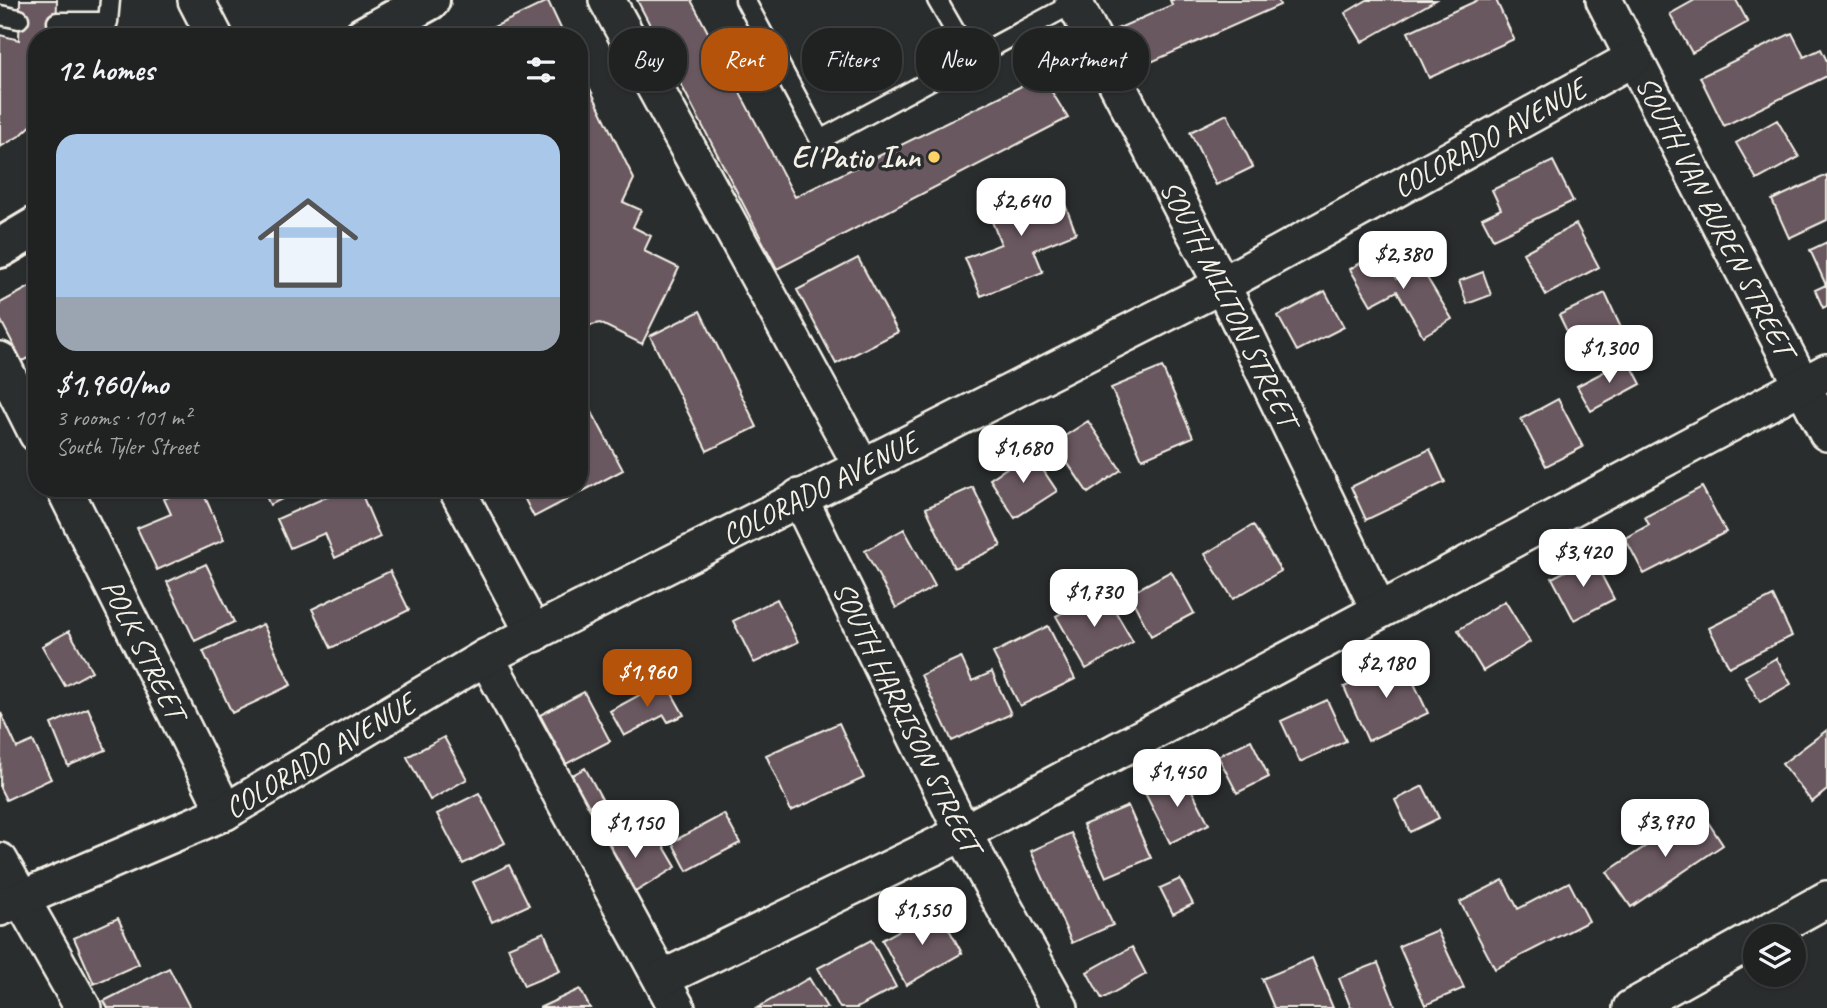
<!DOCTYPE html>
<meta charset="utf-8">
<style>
:root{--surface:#202222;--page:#282a2a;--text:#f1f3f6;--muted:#a2a4a5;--line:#3d3f40;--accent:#b45309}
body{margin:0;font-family:Caveat,sans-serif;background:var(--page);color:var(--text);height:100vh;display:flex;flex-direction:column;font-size:26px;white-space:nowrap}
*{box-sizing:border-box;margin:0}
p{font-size:23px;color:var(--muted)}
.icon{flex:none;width:38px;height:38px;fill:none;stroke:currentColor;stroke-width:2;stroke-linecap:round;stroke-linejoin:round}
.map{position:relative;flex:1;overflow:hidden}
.panel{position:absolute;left:28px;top:28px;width:560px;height:469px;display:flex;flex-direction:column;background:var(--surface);border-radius:28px;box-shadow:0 2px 5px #0004,0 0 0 2px var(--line)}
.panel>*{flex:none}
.banner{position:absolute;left:609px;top:28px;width:665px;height:63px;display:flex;gap:14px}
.buttons{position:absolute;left:1743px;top:924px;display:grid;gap:14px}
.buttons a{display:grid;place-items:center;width:63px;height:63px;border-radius:50%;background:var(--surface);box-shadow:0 2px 5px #0004,0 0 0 2px var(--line);font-size:35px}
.price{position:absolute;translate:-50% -60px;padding:0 16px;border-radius:14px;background:#fff;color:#222;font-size:23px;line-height:46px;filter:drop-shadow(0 2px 4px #0008)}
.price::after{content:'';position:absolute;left:50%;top:42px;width:21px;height:16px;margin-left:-10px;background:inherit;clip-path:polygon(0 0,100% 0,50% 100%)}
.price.selected{background:var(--accent);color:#fff}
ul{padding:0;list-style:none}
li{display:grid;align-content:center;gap:14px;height:371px;padding:0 28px}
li+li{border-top:2px solid var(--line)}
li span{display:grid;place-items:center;height:217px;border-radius:21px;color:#555}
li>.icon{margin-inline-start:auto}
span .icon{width:126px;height:126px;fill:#fffc;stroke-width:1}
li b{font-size:30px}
h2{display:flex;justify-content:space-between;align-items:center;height:84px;padding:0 28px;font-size:30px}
.pill{padding:0 24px;border-radius:28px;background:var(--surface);box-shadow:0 2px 5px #0004,0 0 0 2px var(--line);font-size:24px;line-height:63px}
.pill.selected{background:var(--accent);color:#fff}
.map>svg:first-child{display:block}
.building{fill:#6a5860;stroke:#f4f1e8;stroke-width:2}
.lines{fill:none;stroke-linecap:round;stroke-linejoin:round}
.lane-casing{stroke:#f4f1e8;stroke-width:23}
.street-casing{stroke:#f4f1e8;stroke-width:40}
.secondary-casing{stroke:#f4f1e8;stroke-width:44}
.lane{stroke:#2a2d2e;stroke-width:18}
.street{stroke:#2a2d2e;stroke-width:35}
.secondary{stroke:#2a2d2e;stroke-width:38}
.poi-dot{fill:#ffd166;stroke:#2a2d2e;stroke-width:2.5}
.labels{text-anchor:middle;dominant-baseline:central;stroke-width:7;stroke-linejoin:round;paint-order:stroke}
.street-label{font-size:30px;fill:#f4f1e8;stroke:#2a2d2e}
.poi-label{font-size:30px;font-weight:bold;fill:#f4f1e8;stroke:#2a2d2e;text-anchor:end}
</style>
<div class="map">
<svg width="1827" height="1008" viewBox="0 0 1827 1008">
<rect width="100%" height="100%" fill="#2a2d2e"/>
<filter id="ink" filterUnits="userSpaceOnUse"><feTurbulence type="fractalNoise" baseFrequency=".0143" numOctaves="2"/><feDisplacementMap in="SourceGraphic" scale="14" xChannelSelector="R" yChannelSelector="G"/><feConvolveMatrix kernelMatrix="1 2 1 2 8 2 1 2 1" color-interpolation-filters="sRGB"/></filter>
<g filter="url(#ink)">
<path class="building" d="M20 0H57L56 37H37V120L21 135 0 147V35L19 40Z
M637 0H691L795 197 1042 76 1068 118 777 269Z
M1170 0H1278L1280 5 1115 78 1096 38 1172 5Z
M1367 0H1436L1362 42 1345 13Z
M1478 0H1496L1514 39 1429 78 1408 32Z
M1695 0H1736L1748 22 1692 53 1670 14Z
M548 1 565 37H473Z
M1792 33 1804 57 1821 49 1827 61V76L1724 126 1700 77Z
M579 66 634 179 623 202 641 210 633 227 651 236 644 251 679 268 642 344 600 323 579 328Z
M1227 114 1253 167 1216 185 1190 132Z
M1777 120 1799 157 1757 180 1736 143Z
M1553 161 1573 201 1493 239 1482 218 1501 209 1492 190Z
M1827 175V220L1789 238 1772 200Z
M1056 181 1076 233 1034 250 1043 272 981 296 965 258 1001 244 987 209Z
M1576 224 1599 267 1546 295 1523 253Z
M1827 242V306L1823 308 1815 290 1826 285 1810 250Z
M1381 251 1397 279 1420 266 1452 319 1423 336 1397 291 1371 305 1350 269Z
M858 258 898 332 836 364 797 290Z
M1483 272 1491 295 1467 304 1459 281Z
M37 283V354L22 361 0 319V303Z
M1325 291 1344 327 1297 351 1278 316Z
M1605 293 1622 330 1577 352 1559 315Z
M700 311 757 427 707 451 650 336Z
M1628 359 1641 384 1591 411 1577 386Z
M1162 367 1193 437 1142 459 1111 388Z
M579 388 623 470 534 517 519 488H579Z
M1558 399 1583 447 1546 466 1521 419Z
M1088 421 1121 470 1088 493 1054 443Z
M1430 449 1445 482 1366 520 1351 487Z
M1031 452 1057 491 1015 518 990 479Z
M973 487 1001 546 954 568 926 508Z
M1702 487 1726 532 1644 574 1625 538 1649 525 1645 517Z
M188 488H201L224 540 157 570 137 528 171 514 164 499Z
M262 488H304L270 505Z
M347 488H359L380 537 335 558 325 533 290 548 277 519Z
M1253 525 1281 571 1233 599 1205 554Z
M904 529 935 586 896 608 865 551Z
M1592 557 1614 599 1574 620 1552 578Z
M206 564 234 622 195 641 167 582Z
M390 571 409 610 331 648 312 609Z
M1171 571 1194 613 1151 636 1129 594Z
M1103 590 1133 642 1086 669 1056 616Z
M1773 596 1792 636 1729 667 1709 628Z
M777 599 798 642 754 663 733 621Z
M1505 601 1530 642 1483 671 1458 630Z
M263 624 291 685 232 713 203 651Z
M1048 626 1075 679 1020 706 993 653Z
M69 631 92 671 65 686 42 646Z
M961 657 972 681 992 672 1011 714 952 741 921 675Z
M1776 658 1791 684 1760 702 1745 676Z
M1403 660 1428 713 1368 741 1344 687Z
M665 681 684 715 668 722 664 715 624 736 610 711Z
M584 692 610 741 566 764 540 715Z
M1327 700 1346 741 1300 762 1281 721Z
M88 708 106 750 68 766 51 724Z
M1 713 17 748 33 741 51 779 6 800 0 788Z
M839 723 864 778 791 811 766 755Z
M1827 730V790L1812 802 1782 764Z
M444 737 467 779 430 800 407 757Z
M1251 740 1269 777 1237 793 1218 756Z
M585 768 602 799 576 813 560 782Z
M1184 775 1209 824 1170 843 1145 793Z
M1423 786 1439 818 1410 832 1395 800Z
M479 793 505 843 463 864 437 814Z
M1128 806 1151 858 1106 877 1083 825Z
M1700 810 1723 845 1631 907 1607 872Z
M724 814 740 843 687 871 672 842Z
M649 821 676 867 622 900 594 853Z
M1071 833 1113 925 1072 943 1031 851Z
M509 865 529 905 492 922 473 882Z
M1180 879 1193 904 1173 914 1160 888Z
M1503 880 1518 909 1569 882 1589 921 1495 969 1460 902Z
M938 909 962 953 906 985 882 940Z
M118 918 139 964 94 984 74 938Z
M1437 930 1464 988 1425 1005 1399 946Z
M544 932 560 971 524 986 508 947Z
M871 940 896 987 857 1008H840L818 968Z
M1132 947 1146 974 1102 999 1087 972Z
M1312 958 1333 1008H1274L1262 979Z
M1378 963 1396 1008H1351L1339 978Z
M169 968 190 1008H108L104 1001Z
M809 978 827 1008H757Z
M580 989 590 1008H539Z"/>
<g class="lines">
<g class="lane-casing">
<path id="lane" d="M745 0 820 140 1074 3
M937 0 971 59
M0 15 19 19
M57 22H108L110 0"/>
</g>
<g class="street-casing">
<g id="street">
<path d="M196 0 215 37"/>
<path d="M607 0 862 467"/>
<path id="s1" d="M1073 0 1222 285 1379 610"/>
<path id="s2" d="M1604 0 1827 433"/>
<path d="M0 360 37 434"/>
<path id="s3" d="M64 488 225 812"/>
<path d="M456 488 534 634"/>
<path id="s4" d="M799 497 963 833 1060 1008"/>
<path d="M486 657 677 1008"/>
<path d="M0 861 83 1008"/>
<path id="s5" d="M0 908 225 812 486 657 1222 285 1634 58"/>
<path d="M1760 936 1827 899"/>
<path d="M663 978 963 833 1827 372"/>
<path d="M1631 1008 1755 939"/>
</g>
</g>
<g class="secondary-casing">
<path id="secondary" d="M363 37 430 0
M0 248 37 226"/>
</g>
<use href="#lane" class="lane"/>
<use href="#street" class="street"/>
<use href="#secondary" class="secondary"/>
</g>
</g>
<circle class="poi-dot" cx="934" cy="157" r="7"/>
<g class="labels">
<g class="street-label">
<text stroke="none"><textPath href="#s5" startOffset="1678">COLORADO AVENUE</textPath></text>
<text stroke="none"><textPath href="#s2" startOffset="243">SOUTH VAN BUREN STREET</textPath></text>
<text stroke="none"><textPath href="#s1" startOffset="341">SOUTH MILTON STREET</textPath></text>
<text stroke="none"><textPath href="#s5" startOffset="922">COLORADO AVENUE</textPath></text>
<text stroke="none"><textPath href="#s3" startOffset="180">POLK STREET</textPath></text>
<text stroke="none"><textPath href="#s4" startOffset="245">SOUTH HARRISON STREET</textPath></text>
<text stroke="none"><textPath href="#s5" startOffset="355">COLORADO AVENUE</textPath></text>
</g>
<g class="poi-label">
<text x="920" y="157">El Patio Inn</text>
</g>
</g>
</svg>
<div class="buttons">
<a><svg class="icon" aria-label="layers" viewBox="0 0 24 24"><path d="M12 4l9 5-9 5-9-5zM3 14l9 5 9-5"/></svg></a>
</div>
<b class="price" style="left:1021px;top:238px">$2,640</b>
<b class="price" style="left:1403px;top:291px">$2,380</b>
<b class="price" style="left:1609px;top:385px">$1,300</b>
<b class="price" style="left:1023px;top:485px">$1,680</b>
<b class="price" style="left:1583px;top:589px">$3,420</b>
<b class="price" style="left:1094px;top:629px">$1,730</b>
<b class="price" style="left:1386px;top:700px">$2,180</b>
<b class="price selected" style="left:647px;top:709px">$1,960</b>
<b class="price" style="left:1177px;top:809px">$1,450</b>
<b class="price" style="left:1665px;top:859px">$3,970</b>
<b class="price" style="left:635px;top:860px">$1,150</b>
<b class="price" style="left:922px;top:947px">$1,550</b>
<div class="banner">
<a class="pill">Buy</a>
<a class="pill selected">Rent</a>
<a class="pill">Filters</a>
<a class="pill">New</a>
<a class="pill">Apartment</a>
</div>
<section class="panel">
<h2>12 homes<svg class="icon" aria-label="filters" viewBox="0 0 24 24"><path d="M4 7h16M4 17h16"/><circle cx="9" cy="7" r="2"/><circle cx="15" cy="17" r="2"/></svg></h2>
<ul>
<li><span style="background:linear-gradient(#a9c7e8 75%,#9aa5b1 0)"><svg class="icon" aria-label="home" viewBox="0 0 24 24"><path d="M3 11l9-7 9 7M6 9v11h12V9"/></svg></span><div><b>$1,960/mo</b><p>3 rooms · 101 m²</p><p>South Tyler Street</p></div></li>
</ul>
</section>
</div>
